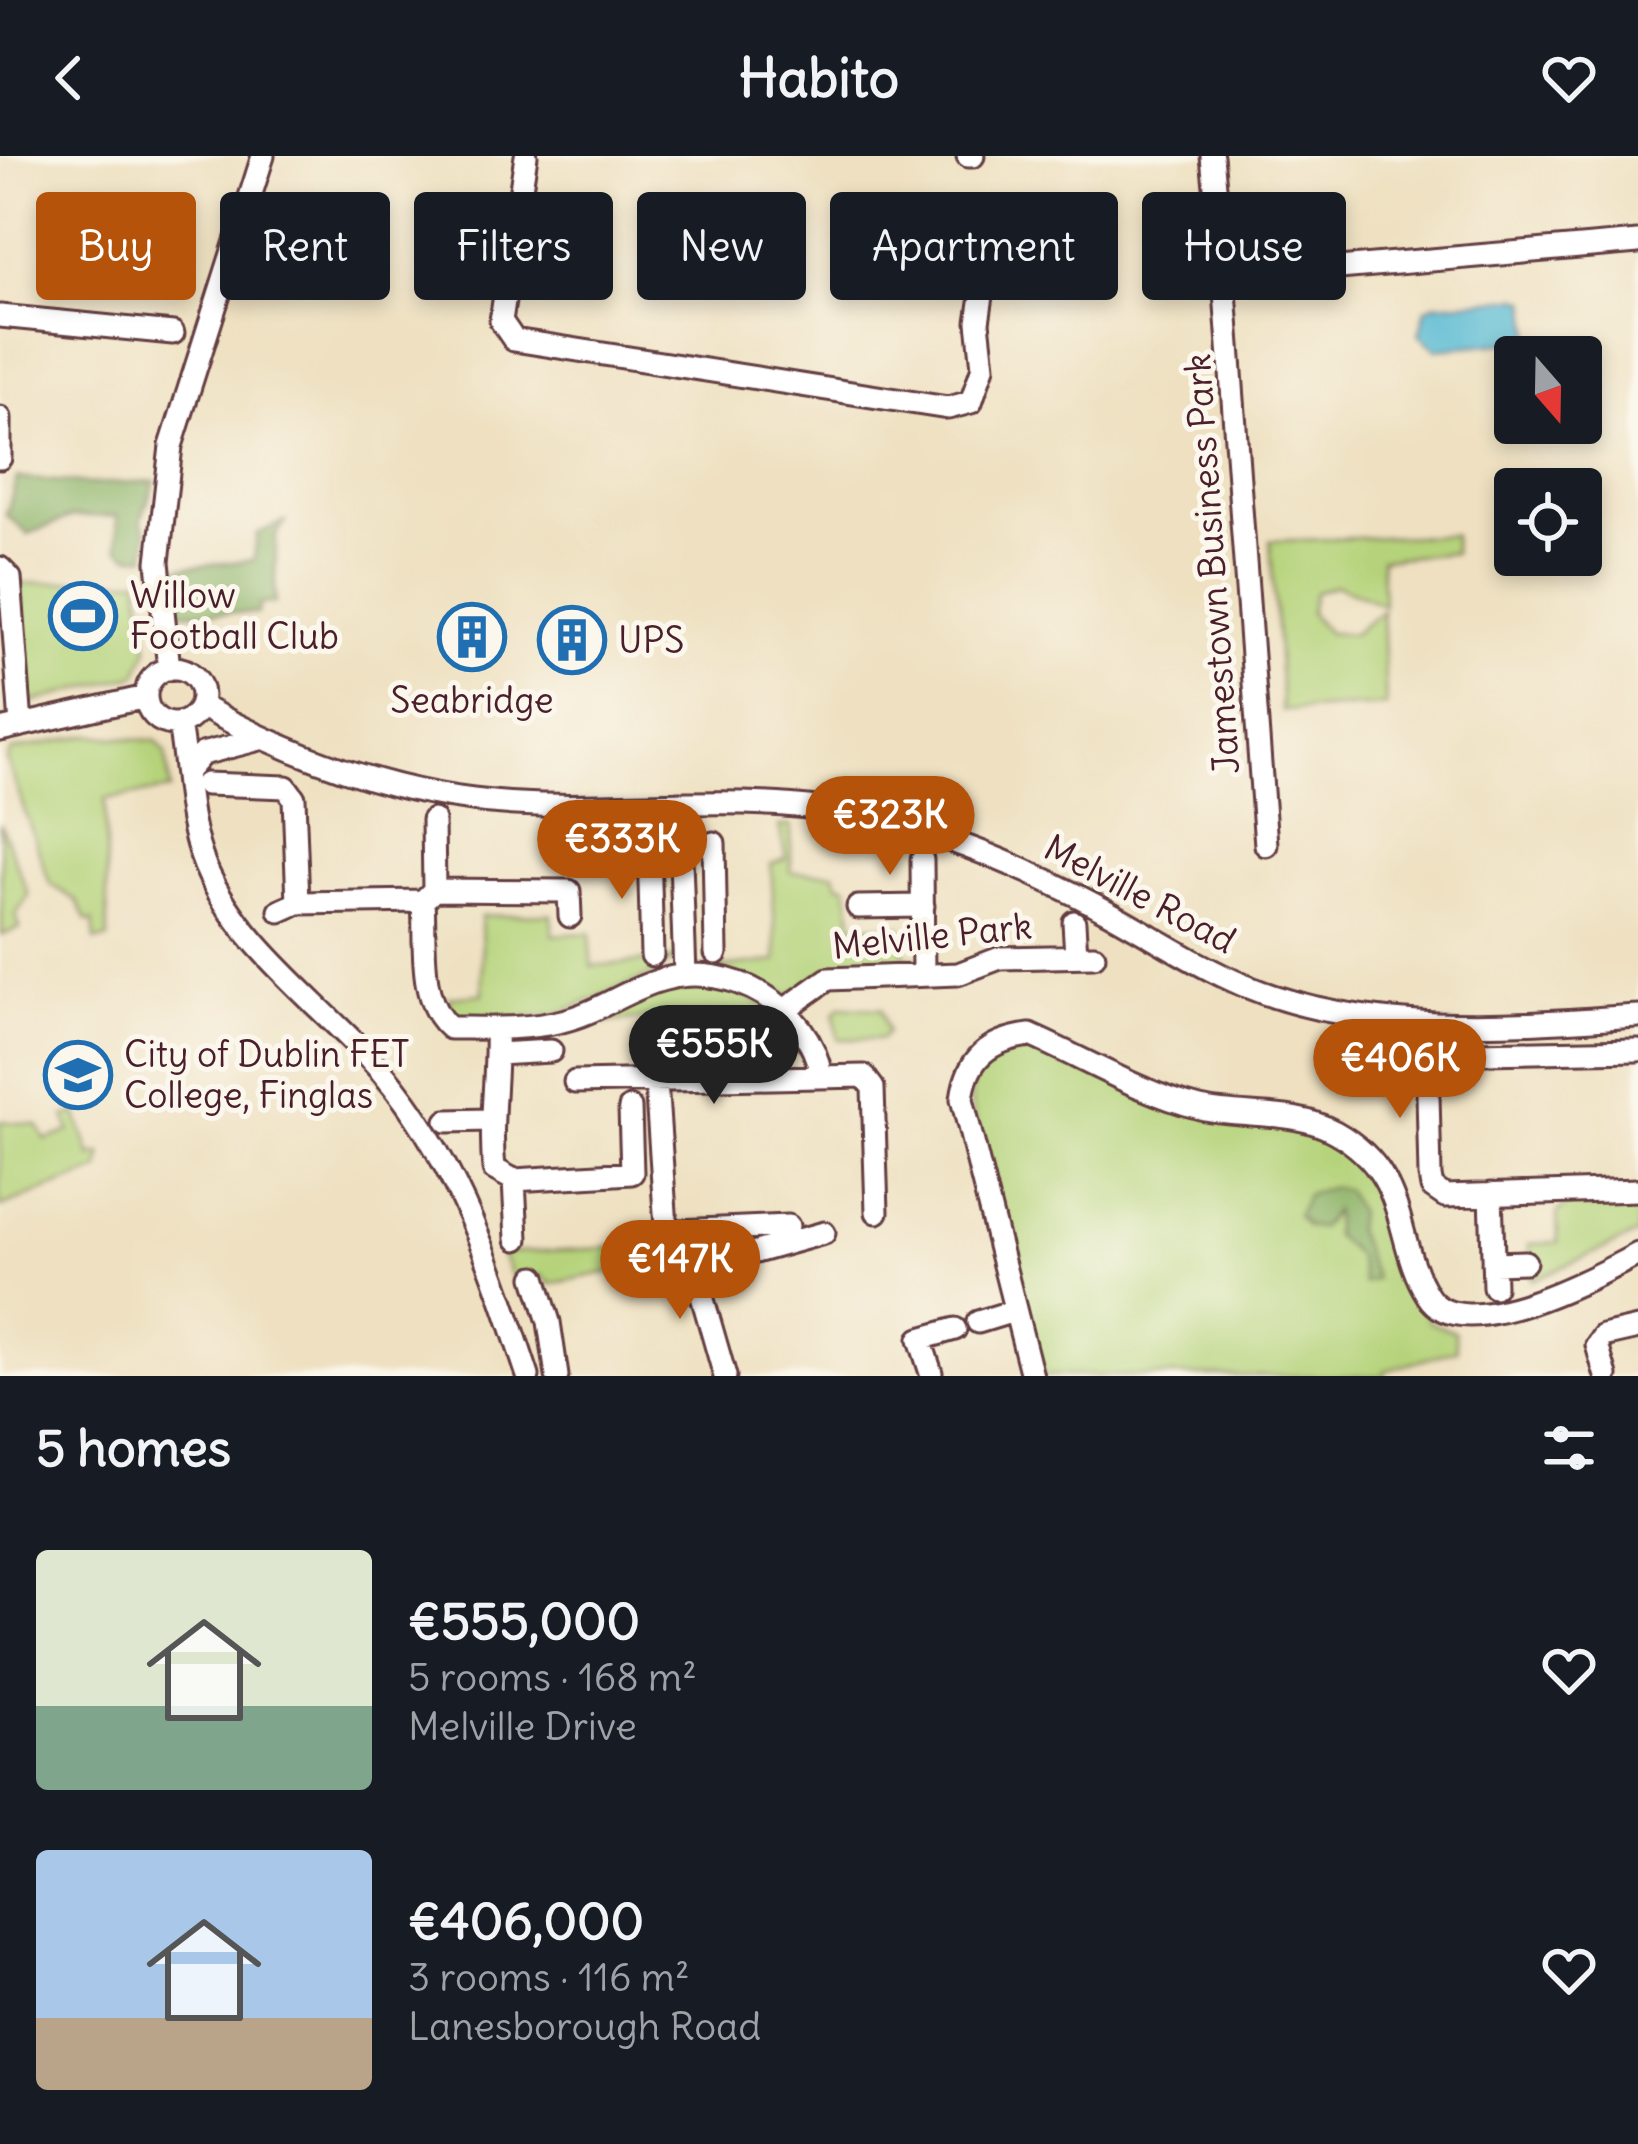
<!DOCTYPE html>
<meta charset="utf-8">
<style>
:root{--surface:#171b24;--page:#242831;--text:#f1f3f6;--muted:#9ea1a6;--accent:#b45309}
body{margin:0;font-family:Delius,sans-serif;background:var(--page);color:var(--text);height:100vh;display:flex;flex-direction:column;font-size:45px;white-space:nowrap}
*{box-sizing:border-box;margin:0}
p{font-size:39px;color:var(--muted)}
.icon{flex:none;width:66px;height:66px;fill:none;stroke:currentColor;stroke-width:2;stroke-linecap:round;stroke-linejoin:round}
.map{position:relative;height:1220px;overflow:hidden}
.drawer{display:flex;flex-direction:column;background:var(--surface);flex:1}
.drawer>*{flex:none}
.guide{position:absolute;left:36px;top:36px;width:1566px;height:108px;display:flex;gap:24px}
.needle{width:78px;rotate:160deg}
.fabs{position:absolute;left:1494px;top:180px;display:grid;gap:24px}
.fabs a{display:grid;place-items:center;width:108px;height:108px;border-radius:12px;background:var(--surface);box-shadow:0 6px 18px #0003;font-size:60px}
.price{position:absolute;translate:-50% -102px;padding:0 27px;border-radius:42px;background:var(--accent);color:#fff;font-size:39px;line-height:78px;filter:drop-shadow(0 3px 6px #0008)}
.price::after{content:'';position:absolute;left:50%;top:72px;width:36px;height:27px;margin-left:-18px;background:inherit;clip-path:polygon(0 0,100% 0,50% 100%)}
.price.current{background:#222;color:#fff}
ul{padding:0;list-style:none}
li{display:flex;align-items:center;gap:36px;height:300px;padding:0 36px}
li span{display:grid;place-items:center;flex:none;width:336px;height:240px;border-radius:12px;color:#555}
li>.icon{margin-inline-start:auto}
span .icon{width:144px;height:144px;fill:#fffc;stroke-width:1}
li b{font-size:51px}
h2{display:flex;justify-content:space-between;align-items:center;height:144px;padding:0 36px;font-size:51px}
.chip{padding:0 42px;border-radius:12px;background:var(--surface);box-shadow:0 6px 18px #0003;font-size:42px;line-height:108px}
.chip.current{background:var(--accent);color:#fff}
header{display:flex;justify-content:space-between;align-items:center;height:156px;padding:0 36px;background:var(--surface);font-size:54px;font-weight:700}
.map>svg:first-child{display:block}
.green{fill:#b5d37a;stroke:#807952;stroke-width:3}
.forest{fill:#90b56a;stroke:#6d6a4a;stroke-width:3}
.water{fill:#53b8d1;stroke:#4e6c7e;stroke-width:3}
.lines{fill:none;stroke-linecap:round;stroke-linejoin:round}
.minor-casing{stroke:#633c41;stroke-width:27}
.minor{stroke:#fff;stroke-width:21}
.labels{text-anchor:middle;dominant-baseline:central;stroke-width:10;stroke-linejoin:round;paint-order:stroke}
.street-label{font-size:36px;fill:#4a1f2b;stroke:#fbf7ec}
.poi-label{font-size:36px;fill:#4a1f2b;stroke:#fbf7ec;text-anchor:start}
</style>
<header><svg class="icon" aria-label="back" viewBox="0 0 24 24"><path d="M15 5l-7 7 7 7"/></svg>Habito<svg class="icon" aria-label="heart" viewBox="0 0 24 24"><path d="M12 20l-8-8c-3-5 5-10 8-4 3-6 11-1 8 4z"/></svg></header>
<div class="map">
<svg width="1638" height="1220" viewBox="0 0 1638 1220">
<rect width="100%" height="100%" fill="#fbf7ec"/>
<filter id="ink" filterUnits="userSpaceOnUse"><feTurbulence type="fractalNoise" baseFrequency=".00833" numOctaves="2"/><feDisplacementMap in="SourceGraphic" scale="24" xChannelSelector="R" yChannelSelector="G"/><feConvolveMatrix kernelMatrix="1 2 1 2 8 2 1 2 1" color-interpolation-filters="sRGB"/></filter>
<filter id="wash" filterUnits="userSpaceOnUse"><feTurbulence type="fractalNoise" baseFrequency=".004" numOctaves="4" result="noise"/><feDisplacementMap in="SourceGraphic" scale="48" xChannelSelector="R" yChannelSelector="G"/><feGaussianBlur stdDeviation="2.7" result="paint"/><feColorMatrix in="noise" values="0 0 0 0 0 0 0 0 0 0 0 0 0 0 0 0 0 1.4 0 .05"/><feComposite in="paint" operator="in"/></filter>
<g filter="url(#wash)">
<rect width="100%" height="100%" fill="#eee0c0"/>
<path class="green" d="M1453 379V397L1381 403 1383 449 1336 429 1314 437 1310 457 1328 477 1353 478 1382 455 1386 550 1282 555 1270 385Z
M139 423 148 492 137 519 28 547 20 428Z
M87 579 156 585 166 597 170 634 105 643 108 783 95 784 93 765H87L77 745 50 728 7 604 11 595Z
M0 667 29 739 16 759 20 772 2 779Z
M779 670H791V716L835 717 838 727 847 730 854 769 901 771 905 801 918 803V808L826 814 790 839 713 812 777 805 771 708 786 703Z
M551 758 553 779 590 777 592 810 676 803 659 816 555 859 463 865 453 860 449 841 483 838 481 760Z
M697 827 738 834 784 862 682 860 589 868 583 861 623 842Z
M840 851 881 853 887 876 881 883H838L834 858Z
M1032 888 1259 967 1307 975 1347 997 1376 1026 1429 1166 1454 1175 1457 1194 1385 1215V1220H1042L971 947 974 919 992 897Z
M76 957 91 1000 102 998 100 1014 0 1051V965L37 969 46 984 70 975 65 961Z
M1638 1043V1078L1532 1124 1529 1088 1558 1087 1557 1058 1568 1047Z
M654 1090 684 1092 648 1108 550 1128 542 1119 520 1138 501 1097Z"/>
<path class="forest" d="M17 322 92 328 155 325 141 364 147 376 146 400H130L118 392 117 360 72 361 28 378 6 359Z
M287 364 276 379 275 447 260 448 258 457 176 456 170 443V412L254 404 257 378Z
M1332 1031 1346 1034 1358 1057 1356 1074 1375 1123 1363 1127 1358 1101 1334 1079V1055L1319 1072 1306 1070 1297 1059 1307 1038Z"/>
<path class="water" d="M1518 142 1527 144 1532 179 1524 185 1436 193 1419 179 1426 152 1436 148Z"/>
</g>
<g filter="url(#ink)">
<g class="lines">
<g class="minor-casing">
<path id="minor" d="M526 0 501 165 514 184 948 252 971 246 983 211 978 166 992 75
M968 0H973
M1212 0 1224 122 1638 86
M1224 122 1266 689
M0 160 173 177
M0 262V302
M0 412 10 422 21 569
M146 540a28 28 0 1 1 56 0a28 28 0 1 1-56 0Z
M169 513 158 406 171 290 263 0
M201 550C286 597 376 632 473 644 599 660 728 633 854 658 940 675 1022 710 1099 751 1147 776 1193 808 1243 829 1364 880 1510 869 1638 860
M179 568C188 617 186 664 205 710 243 799 337 858 395 932 462 1018 494 1118 528 1220
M0 574 146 541
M188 614 202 598 260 583
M206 628 286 631 294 642 298 747
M679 647 685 819
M433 664 434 734
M714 687 716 797
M649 691 652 799
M922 704 923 819
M423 745C426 784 417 845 450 872 487 872 526 874 562 865 598 857 628 832 665 823 731 805 809 851 821 919
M423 745 434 734 569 735 570 760
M858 751 923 750
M280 755 298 747 423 745
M1074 766 1076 800
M787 852 828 823 958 818 1000 802 1094 800
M496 872C498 920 489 965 494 1013L514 1024 517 1083
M1638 894 1427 898 1430 1020 1432 1031 1445 1040 1638 1034
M497 898 551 895
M656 925 666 1071 676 1075 788 1070
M575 926 864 920 873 932 877 1056
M447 965 489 964
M514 1024 632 1017 630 952
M1491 1038 1494 1131
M689 1095 725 1220
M1493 1107 1525 1106
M695 1113 824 1077
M535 1121 549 1166 557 1220
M978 1166 1014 1155
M931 1217 920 1183 955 1173
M1032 1220 962 943C967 902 989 884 1030 879 1084 903 1143 938 1200 952 1244 962 1294 953 1335 976 1412 1019 1392 1084 1428 1140 1461 1193 1597 1120 1638 1098
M1606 1220 1597 1189 1603 1180 1638 1172"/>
</g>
<use href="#minor" class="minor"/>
</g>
</g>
<defs>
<g id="stadium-ring" transform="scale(3.45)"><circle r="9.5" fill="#fbf7ec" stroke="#1f6fb2" stroke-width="1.5"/><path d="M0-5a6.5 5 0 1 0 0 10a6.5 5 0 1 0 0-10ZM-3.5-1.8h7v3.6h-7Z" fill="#1f6fb2"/></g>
<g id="building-ring" transform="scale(3.45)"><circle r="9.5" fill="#fbf7ec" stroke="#1f6fb2" stroke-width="1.5"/><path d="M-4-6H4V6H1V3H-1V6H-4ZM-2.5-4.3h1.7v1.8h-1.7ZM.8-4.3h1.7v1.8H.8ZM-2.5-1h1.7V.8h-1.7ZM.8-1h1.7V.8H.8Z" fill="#1f6fb2"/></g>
<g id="university-ring" transform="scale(3.45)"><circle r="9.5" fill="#fbf7ec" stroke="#1f6fb2" stroke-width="1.5"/><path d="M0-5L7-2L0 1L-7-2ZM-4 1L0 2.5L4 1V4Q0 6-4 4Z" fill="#1f6fb2"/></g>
</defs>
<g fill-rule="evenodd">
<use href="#stadium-ring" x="83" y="460"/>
<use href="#building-ring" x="472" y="481"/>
<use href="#building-ring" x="572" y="484"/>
<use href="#university-ring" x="78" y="919"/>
</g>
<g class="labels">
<g class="street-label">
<text transform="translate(1212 408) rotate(-94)">Jamestown Business Park</text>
<text transform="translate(1140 738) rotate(28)">Melville Road</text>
<text transform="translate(932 780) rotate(-6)">Melville Park</text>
</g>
<g class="poi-label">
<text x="130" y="439">Willow<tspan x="130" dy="41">Football Club</tspan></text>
<text x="618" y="484">UPS</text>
<text x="472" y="544" text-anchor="middle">Seabridge</text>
<text x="124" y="898">City of Dublin FET<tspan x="124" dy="41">College, Finglas</tspan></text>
</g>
</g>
</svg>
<div class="fabs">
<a><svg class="needle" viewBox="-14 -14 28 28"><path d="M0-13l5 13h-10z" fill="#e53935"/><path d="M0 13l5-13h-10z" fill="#9ea1a6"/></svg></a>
<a><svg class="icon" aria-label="locate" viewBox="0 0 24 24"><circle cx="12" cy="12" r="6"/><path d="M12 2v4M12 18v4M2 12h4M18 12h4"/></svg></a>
</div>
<b class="price" style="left:890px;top:722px">€323K</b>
<b class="price" style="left:622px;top:746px">€333K</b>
<b class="price current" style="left:714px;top:951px">€555K</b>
<b class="price" style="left:1400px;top:965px">€406K</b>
<b class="price" style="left:680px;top:1166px">€147K</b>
<div class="guide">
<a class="chip current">Buy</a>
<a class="chip">Rent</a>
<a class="chip">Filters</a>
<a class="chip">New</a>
<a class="chip">Apartment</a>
<a class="chip">House</a>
</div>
</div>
<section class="drawer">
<h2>5 homes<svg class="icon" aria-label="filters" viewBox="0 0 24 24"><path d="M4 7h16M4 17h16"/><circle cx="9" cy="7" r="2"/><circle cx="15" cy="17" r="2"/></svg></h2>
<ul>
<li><span style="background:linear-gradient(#dfe7d0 65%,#7fa58c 0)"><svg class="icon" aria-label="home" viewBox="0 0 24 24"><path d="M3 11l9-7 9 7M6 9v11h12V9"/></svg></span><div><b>€555,000</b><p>5 rooms · 168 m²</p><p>Melville Drive</p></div><svg class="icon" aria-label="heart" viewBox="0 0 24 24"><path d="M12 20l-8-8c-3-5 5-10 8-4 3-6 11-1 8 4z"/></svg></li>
<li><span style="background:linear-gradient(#a9c7e8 70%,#b9a48a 0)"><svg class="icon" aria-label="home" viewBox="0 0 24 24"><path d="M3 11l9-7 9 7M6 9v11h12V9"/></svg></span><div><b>€406,000</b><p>3 rooms · 116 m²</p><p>Lanesborough Road</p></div><svg class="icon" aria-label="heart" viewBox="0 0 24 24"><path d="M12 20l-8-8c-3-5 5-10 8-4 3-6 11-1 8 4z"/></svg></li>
</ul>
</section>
